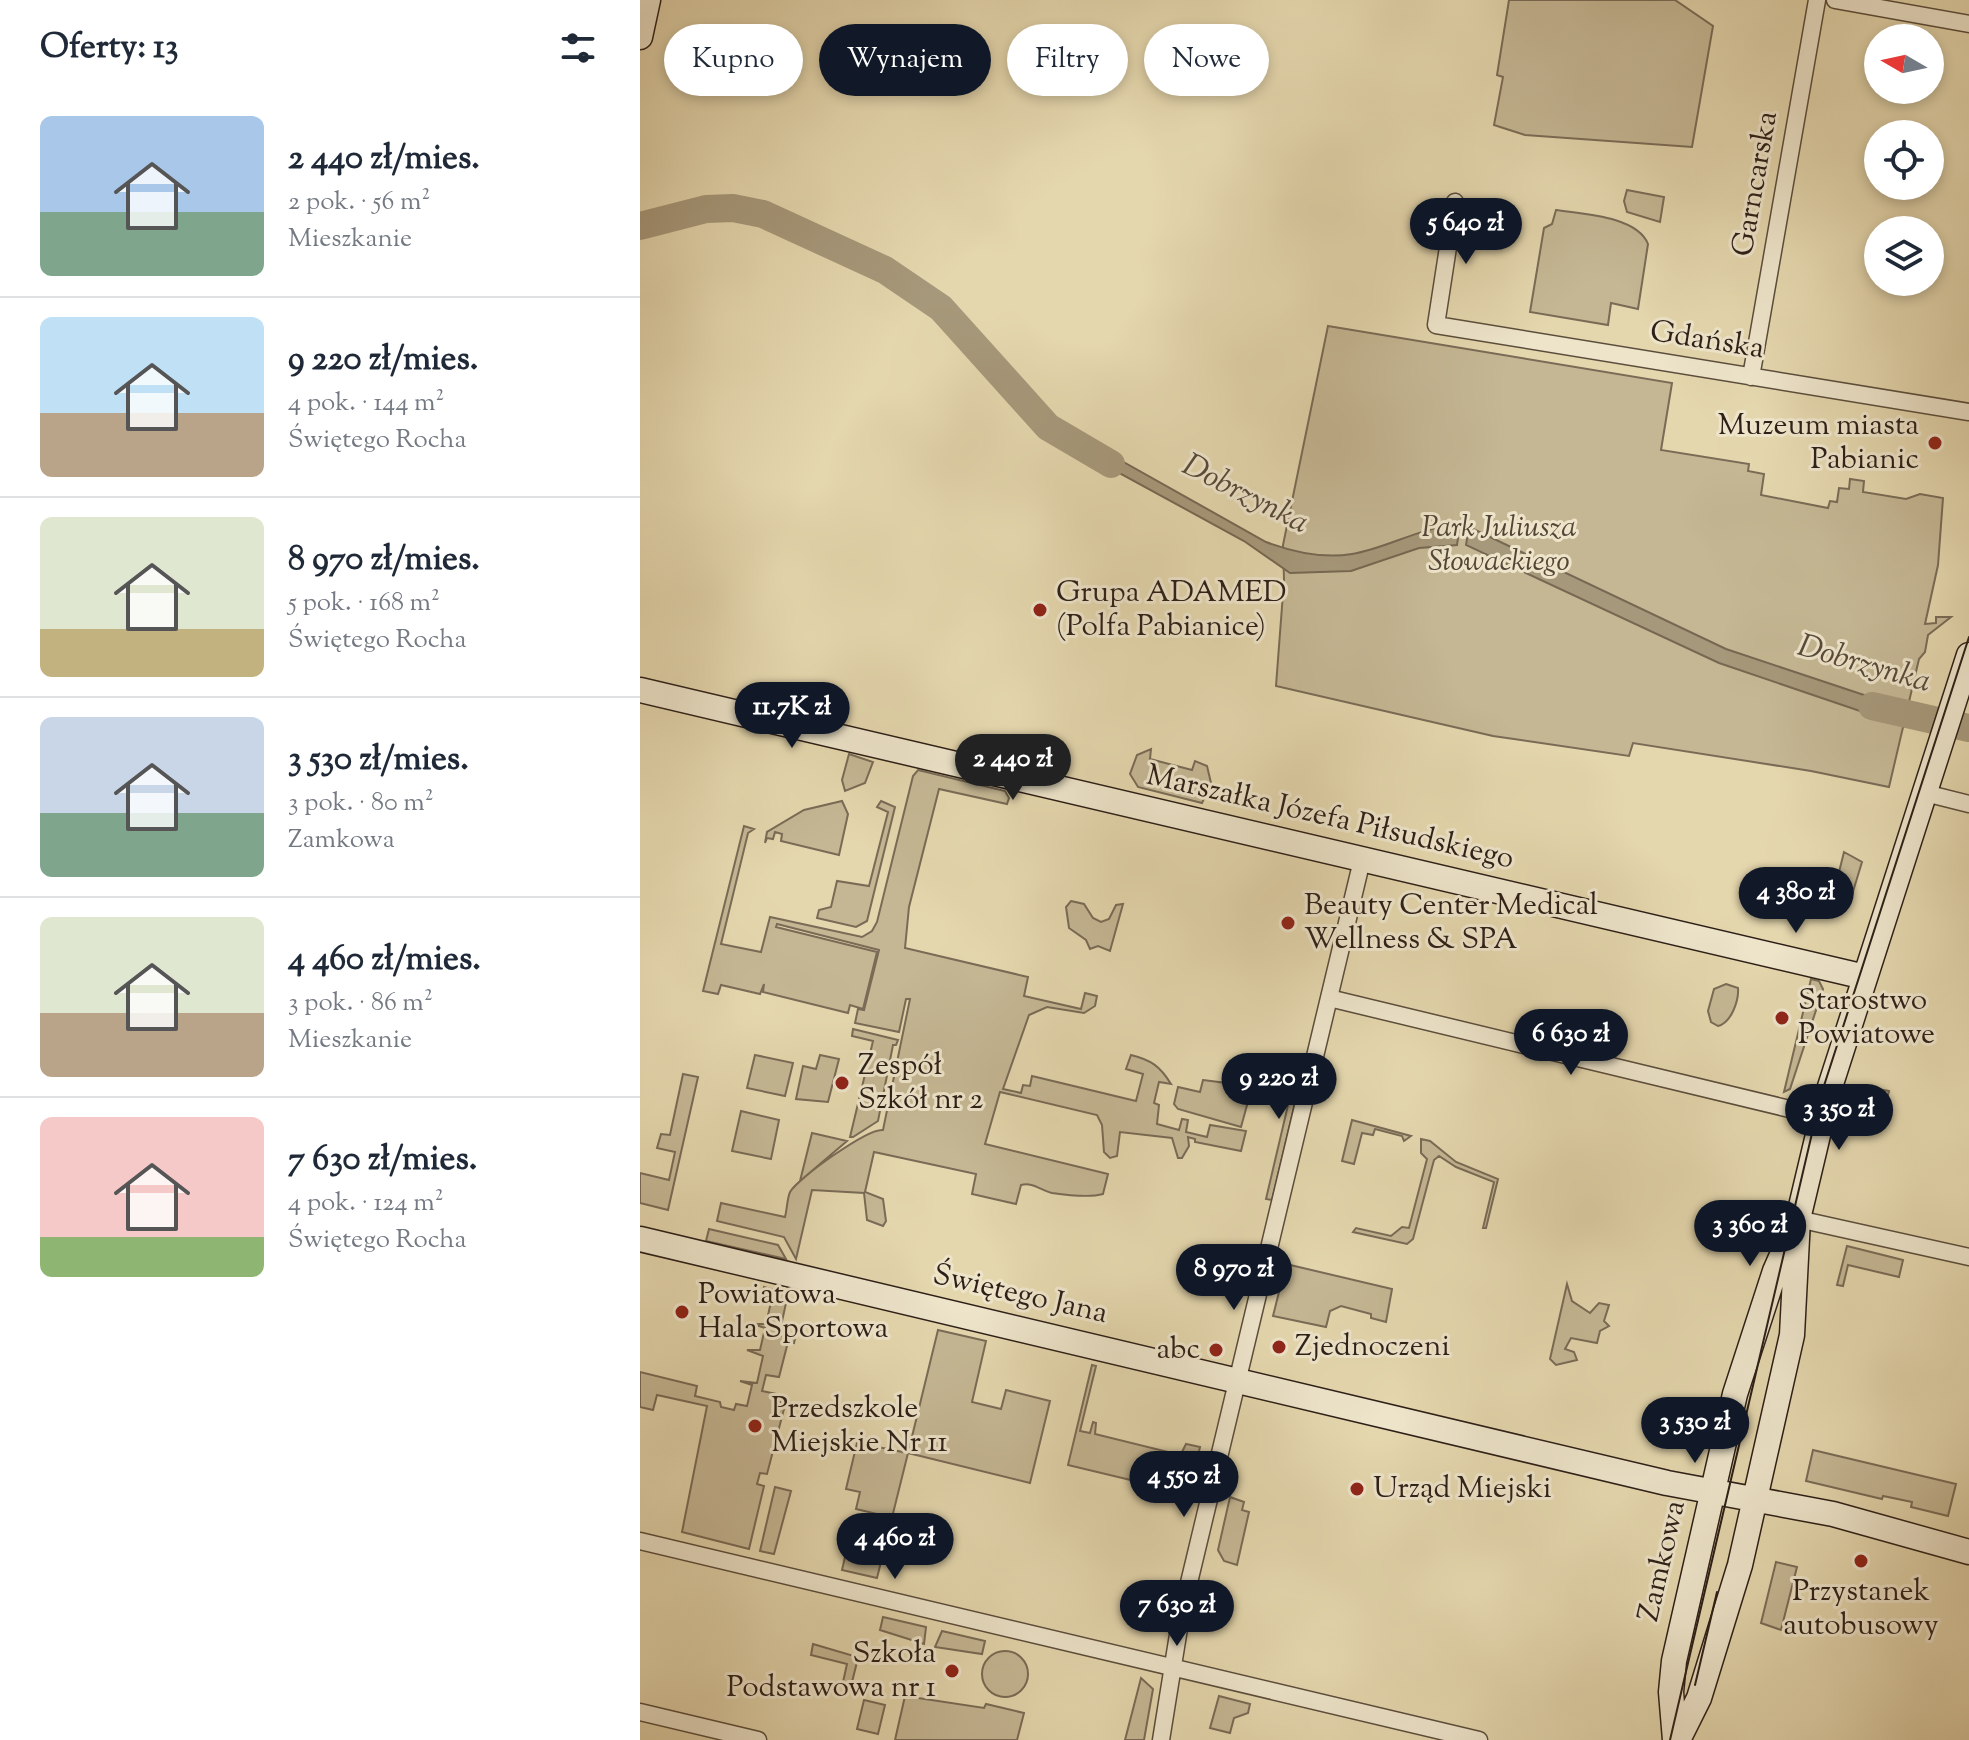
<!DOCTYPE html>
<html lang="pl">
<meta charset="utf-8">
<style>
:root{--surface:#fff;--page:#f6f6f7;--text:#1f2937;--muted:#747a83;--line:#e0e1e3;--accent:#111827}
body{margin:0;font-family:"Sorts Mill Goudy",serif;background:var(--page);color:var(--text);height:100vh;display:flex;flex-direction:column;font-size:30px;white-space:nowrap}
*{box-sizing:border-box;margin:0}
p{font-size:26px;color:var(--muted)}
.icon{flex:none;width:44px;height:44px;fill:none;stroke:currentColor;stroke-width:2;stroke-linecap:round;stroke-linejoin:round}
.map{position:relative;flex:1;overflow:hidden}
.sheet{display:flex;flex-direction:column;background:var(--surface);width:640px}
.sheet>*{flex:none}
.banner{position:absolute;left:24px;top:24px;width:760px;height:72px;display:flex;gap:16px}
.needle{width:52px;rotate:279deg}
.controls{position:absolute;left:1224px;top:24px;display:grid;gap:16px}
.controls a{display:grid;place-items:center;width:80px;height:80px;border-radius:50%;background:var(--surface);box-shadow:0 4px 12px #0003;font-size:40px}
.price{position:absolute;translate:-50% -68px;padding:0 18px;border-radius:28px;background:var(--accent);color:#fff;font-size:26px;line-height:52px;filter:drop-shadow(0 2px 4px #0008)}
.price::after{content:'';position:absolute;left:50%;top:48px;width:24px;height:18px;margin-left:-12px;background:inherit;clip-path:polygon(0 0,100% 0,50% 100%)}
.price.on{background:#222;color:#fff}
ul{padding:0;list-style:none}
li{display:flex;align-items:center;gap:24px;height:200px;padding:0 40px}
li+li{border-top:2px solid var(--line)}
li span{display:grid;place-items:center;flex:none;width:224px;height:160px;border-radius:12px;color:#555}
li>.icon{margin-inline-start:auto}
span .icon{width:96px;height:96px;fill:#fffc;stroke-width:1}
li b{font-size:34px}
h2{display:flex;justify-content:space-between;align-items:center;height:96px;padding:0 40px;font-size:34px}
.chip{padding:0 28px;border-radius:36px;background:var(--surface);box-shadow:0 4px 12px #0003;font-size:28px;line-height:72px}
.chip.on{background:var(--accent);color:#fff}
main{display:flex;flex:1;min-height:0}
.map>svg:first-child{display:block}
.green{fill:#c5b794;stroke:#796b56;stroke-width:2}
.water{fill:#a6987a;stroke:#766852;stroke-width:2}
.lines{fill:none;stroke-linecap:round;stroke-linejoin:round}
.river{stroke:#a6987a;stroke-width:28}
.street-casing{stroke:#5b4d3c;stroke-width:19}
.secondary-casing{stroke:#2d1f17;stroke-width:27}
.street{stroke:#ede4ca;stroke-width:16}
.secondary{stroke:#ede4ca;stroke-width:24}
.tram{stroke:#2d1f17;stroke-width:2}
.poi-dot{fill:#8f2418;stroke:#ede4ca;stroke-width:3}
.labels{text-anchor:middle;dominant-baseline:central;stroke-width:6;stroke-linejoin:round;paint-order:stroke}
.street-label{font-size:30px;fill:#2d1f17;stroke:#ede4ca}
.poi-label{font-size:30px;fill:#2d1f17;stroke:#ede4ca;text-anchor:start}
.park-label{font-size:30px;font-style:italic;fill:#534536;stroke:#ede4ca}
.water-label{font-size:32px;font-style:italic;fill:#57493a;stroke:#ede4ca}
</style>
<main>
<section class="sheet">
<h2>Oferty: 13<svg class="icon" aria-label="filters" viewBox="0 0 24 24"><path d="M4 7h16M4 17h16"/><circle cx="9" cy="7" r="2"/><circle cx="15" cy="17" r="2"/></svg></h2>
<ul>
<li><span style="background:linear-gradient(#a9c7e8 60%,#7fa58c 0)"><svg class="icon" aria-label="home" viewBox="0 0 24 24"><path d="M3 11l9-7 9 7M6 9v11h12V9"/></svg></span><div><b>2 440 zł/mies.</b><p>2 pok. · 56 m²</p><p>Mieszkanie</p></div></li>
<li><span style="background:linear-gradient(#bfe0f5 60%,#b9a48a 0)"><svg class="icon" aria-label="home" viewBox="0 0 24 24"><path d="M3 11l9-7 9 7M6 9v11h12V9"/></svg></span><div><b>9 220 zł/mies.</b><p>4 pok. · 144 m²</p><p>Świętego Rocha</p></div></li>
<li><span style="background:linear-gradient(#dfe7d0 70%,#c2b280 0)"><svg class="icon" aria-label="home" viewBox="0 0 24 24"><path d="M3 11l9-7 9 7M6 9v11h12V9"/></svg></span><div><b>8 970 zł/mies.</b><p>5 pok. · 168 m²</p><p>Świętego Rocha</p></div></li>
<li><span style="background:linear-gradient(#c9d6e8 60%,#7fa58c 0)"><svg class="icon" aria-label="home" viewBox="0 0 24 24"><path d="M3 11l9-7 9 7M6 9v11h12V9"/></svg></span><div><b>3 530 zł/mies.</b><p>3 pok. · 80 m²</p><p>Zamkowa</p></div></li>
<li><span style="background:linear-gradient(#dfe7d0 60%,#b9a48a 0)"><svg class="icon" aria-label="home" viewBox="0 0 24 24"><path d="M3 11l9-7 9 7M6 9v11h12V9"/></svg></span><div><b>4 460 zł/mies.</b><p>3 pok. · 86 m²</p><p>Mieszkanie</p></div></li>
<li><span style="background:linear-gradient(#f6c9c9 75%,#8fb573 0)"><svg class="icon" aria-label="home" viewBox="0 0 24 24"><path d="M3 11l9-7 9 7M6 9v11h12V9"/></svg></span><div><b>7 630 zł/mies.</b><p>4 pok. · 124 m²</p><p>Świętego Rocha</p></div></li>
</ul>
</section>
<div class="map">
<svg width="1329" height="1740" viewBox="0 0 1329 1740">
<rect width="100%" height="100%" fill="#e4d6ad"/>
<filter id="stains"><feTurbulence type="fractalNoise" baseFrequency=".0025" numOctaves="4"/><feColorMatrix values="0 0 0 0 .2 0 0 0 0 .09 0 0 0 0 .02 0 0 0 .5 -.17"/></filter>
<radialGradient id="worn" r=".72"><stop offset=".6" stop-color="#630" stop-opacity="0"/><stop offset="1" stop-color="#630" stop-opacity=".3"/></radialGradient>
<path class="green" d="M869 0H1035L1073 26 1052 147 885 135 854 125 863 77 857 75Z
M987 190 1024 197 1020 222 987 212 984 201Z
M916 210C942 214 997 216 1008 244L998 309 971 303 968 325 890 312 904 228 912 224Z
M688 326 1032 383 1021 450 1109 464 1108 471 1124 474 1121 495 1188 508 1190 501 1197 502 1199 488 1209 489 1210 479 1224 481 1223 492 1266 499 1280 494 1303 498 1298 565 1285 624 1296 623V617H1311L1288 635 1285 652 1279 659 1249 787 1171 771 993 743 989 756 853 736 636 686 644 580 643 545Z
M511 749 510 759 552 770 555 761 567 766 571 783 562 803 498 787 490 774 497 755Z
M209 754 233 762 225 783 205 791 202 780Z
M278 770 365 791 369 798 367 804 299 789 269 907 265 948 388 977 384 996 441 1009 445 993 457 996 455 1006 444 1013 407 1007 389 1015 363 1089 381 1093 383 1085 390 1086 392 1076 496 1101 503 1074 486 1069 491 1055C511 1060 520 1066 531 1084L519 1082 514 1103 519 1105 517 1124 539 1130 542 1119 548 1120 546 1132 567 1137 570 1125 606 1131 601 1151 555 1142V1139L548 1137 549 1146 542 1158H538L532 1138 480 1132 477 1156 470 1158 464 1152 462 1125 457 1115 360 1092 345 1144 468 1174 463 1194C449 1198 426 1195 412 1193 400 1190 393 1182 381 1185L376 1204 332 1194 336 1174 234 1152 225 1192 243 1199 246 1221 243 1226 227 1220 224 1193 172 1190 156 1259 144 1237 77 1221 81 1203 145 1217C147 1210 147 1199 150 1192 158 1178 228 1128 243 1130L270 999H266L259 1032 215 1023 218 1009 224 1010 239 950 137 924 136 927 237 952 223 1009 210 1005 208 1013 123 992 124 984 120 994 81 985 78 994 63 991 104 826 114 829 108 833 81 944 121 952 130 917 222 937 232 931 237 922 273 776Z
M202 801 208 814 199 855 141 841 142 834 135 832 133 839 127 838 125 843 127 832 164 810Z
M241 801 255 807 227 921 216 927 177 918 179 910 191 907 197 881 229 886 248 812 237 807Z
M1204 852 1222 862 1211 898 1201 903 1192 900Z
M431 901 444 904 453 918 461 922 469 919 476 905 483 904 470 951 458 946 450 949 446 940 429 928 426 907Z
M1171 979 1179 981 1183 989 1150 1089 1144 1092Z
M1086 984 1098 988C1099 1001 1091 1023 1078 1026L1071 1022 1068 1011 1074 989Z
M213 1029 258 1040 256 1045H253L238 1121 213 1137H210L233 1041 212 1036Z
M115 1055 153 1063 145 1096 107 1088Z
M180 1055 199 1059 188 1102 156 1099 163 1066 176 1069Z
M656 1071 662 1073 632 1200 626 1199Z
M43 1074 58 1077 28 1210 0 1203V1173L29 1180 35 1152 17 1148 21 1134 30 1135Z
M563 1080 586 1083V1093L589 1084 612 1087 601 1127 538 1109 534 1104 538 1087 560 1092Z
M1233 1088 1249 1091 1238 1132 1222 1129Z
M101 1111 139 1120 131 1159 92 1151Z
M712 1120 771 1136 764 1141 762 1136 735 1129 733 1135 722 1133 714 1164 702 1161Z
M172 1133 207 1141 160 1181Z
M781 1139 790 1141 816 1162 858 1179 846 1228H843L854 1182 816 1167 799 1156 794 1160 773 1239 767 1244 713 1232 716 1228 751 1236 762 1227 769 1228 787 1159 781 1153Z
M69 1229 138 1245 146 1259 66 1241Z
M1207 1246 1263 1260 1259 1277 1208 1265 1203 1286 1197 1285Z
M646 1264 752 1289 746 1322 731 1318V1314L701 1306 690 1311 686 1327 633 1316Z
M927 1284 932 1301 950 1313 959 1303 969 1305 964 1321 969 1326 960 1331 957 1343 931 1338 925 1349 934 1352 937 1360 916 1365 910 1359Z
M124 1287 148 1294 139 1335 155 1339 154 1343 148 1342 139 1377 126 1375 122 1391 136 1394 144 1409 127 1474 120 1473 117 1484 124 1486 109 1549 42 1532 67 1406 17 1395 13 1410 0 1407V1372L57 1386 55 1396 80 1402 81 1407 94 1410 96 1404 107 1406 112 1385 100 1381 117 1383 123 1356 107 1350H120L125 1328 113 1324H126L131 1302 119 1298 131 1299 133 1294 123 1291Z
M298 1330 346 1341 332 1402 361 1409 366 1390 410 1401 390 1483 268 1453 237 1578 202 1570 205 1557 225 1561 234 1541 231 1539 237 1514 216 1509 220 1492 206 1489 217 1443 268 1453Z
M452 1365 456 1366 440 1431 450 1433 453 1422 456 1423 455 1434 536 1454 542 1452 546 1444 560 1447 549 1494 428 1465Z
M1173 1450 1316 1484 1308 1516 1271 1507 1272 1502 1243 1496 1242 1499 1166 1481Z
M135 1487 151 1491 134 1554 120 1551Z
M590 1497 604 1502 602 1510 609 1512 597 1565 584 1561 578 1550Z
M1136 1562 1157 1567 1141 1630 1121 1623Z
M243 1617 286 1627 284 1644 240 1630Z
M302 1631 345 1641 342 1654 295 1647Z
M173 1644 214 1656 217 1662 212 1682H203L207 1664 171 1655Z
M342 1674a23 23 0 1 1 46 0a23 23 0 1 1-46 0Z
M501 1678 513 1689 504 1740H485Z
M265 1696 344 1708 346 1704 384 1713 377 1740H255Z
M579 1696 610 1704 608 1713 594 1718 590 1733 570 1728Z
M224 1700 245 1705 238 1734 217 1729Z"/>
<path class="water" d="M439 437 626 542C653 552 683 559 712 554 749 548 781 526 820 525L817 545 779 548 711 571 650 573 604 541 437 450Z
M829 527 1086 649 1236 699 1269 704 1264 726 1079 663 826 545Z"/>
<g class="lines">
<path class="river" d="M0 226 66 209 93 208 123 214 245 270 301 308 408 427 471 464
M1232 706 1329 728"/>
<g class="street-casing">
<path id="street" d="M1195 0 1329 24
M815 202 796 325 1329 412
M1111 377 1177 0
M1285 793 1329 804
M689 998 1183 1117
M1158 1219 1329 1257
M0 1541 839 1740
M0 1712 118 1740
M521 1740 541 1616 722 860"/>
</g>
<g class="secondary-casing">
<path id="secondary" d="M0 37 8 0
M0 690 1225 977
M0 1239 1027 1483 1193 1514 1329 1552
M1035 1740 1031 1692 1034 1661 1095 1394 1135 1271 1154 1228
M1038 1740 1059 1698 1100 1565 1152 1335 1158 1219 1188 1093 1329 655"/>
</g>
<use href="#street" class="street"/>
<use href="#secondary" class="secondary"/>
<path class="tram" d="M1055 1685 1077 1592
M1030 1740 1181 1095 1329 637"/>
</g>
<g class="poi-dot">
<circle cx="1295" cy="443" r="8"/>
<circle cx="400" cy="610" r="8"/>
<circle cx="648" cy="923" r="8"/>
<circle cx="1142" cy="1018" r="8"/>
<circle cx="202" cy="1083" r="8"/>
<circle cx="42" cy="1312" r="8"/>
<circle cx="639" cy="1347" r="8"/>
<circle cx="576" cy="1350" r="8"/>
<circle cx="115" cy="1426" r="8"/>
<circle cx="717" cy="1489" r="8"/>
<circle cx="1221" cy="1561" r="8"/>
<circle cx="312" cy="1671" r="8"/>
</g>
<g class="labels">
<g class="street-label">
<text transform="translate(1116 184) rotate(-80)">Garncarska</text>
<text transform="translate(1067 341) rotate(9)">Gdańska</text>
<text transform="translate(690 818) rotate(13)">Marszałka Józefa Piłsudskiego</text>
<text transform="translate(380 1295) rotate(13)">Świętego Jana</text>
<text transform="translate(1023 1561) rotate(-77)">Zamkowa</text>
</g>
<g class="poi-label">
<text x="1279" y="426" text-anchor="end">Muzeum miasta<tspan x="1279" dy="34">Pabianic</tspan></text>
<text x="416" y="593">Grupa ADAMED<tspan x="416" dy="34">(Polfa Pabianice)</tspan></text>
<text x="664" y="906">Beauty Center Medical<tspan x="664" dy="34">Wellness &amp; SPA</tspan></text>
<text x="1158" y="1001">Starostwo<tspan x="1158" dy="34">Powiatowe</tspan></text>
<text x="218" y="1066">Zespół<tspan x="218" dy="34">Szkół nr 2</tspan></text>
<text x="58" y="1295">Powiatowa<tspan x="58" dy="34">Hala Sportowa</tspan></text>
<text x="655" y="1347">Zjednoczeni</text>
<text x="560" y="1350" text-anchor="end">abc</text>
<text x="131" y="1409">Przedszkole<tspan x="131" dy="34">Miejskie Nr 11</tspan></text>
<text x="733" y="1489">Urząd Miejski</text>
<text x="1221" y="1592" text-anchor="middle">Przystanek<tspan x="1221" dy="34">autobusowy</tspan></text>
<text x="296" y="1654" text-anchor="end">Szkoła<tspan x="296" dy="34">Podstawowa nr 1</tspan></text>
</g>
<g class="park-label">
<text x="859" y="528">Park Juliusza<tspan x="859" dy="34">Słowackiego</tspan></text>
</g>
<g class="water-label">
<text transform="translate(605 495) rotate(27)">Dobrzynka</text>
<text transform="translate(1224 665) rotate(16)">Dobrzynka</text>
</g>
</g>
<rect width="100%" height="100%" filter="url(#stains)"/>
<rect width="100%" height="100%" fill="url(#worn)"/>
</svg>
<div class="controls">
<a><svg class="needle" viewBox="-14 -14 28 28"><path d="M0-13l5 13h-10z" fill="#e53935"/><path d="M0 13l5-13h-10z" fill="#747a83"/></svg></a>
<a><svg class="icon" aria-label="locate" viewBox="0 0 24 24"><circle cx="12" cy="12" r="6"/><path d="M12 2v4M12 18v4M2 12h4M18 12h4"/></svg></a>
<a><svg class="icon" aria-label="layers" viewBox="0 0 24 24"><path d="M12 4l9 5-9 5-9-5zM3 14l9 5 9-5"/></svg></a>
</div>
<b class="price" style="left:826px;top:266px">5 640 zł</b>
<b class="price" style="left:152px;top:750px">11.7K zł</b>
<b class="price on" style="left:373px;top:802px">2 440 zł</b>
<b class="price" style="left:1156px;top:935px">4 380 zł</b>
<b class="price" style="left:931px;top:1077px">6 630 zł</b>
<b class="price" style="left:639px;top:1121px">9 220 zł</b>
<b class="price" style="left:1199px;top:1152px">3 350 zł</b>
<b class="price" style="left:1110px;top:1268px">3 360 zł</b>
<b class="price" style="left:594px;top:1312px">8 970 zł</b>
<b class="price" style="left:1055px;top:1465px">3 530 zł</b>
<b class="price" style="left:544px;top:1519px">4 550 zł</b>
<b class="price" style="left:255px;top:1581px">4 460 zł</b>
<b class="price" style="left:537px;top:1648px">7 630 zł</b>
<div class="banner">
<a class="chip">Kupno</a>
<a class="chip on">Wynajem</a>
<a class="chip">Filtry</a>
<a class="chip">Nowe</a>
</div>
</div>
</main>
